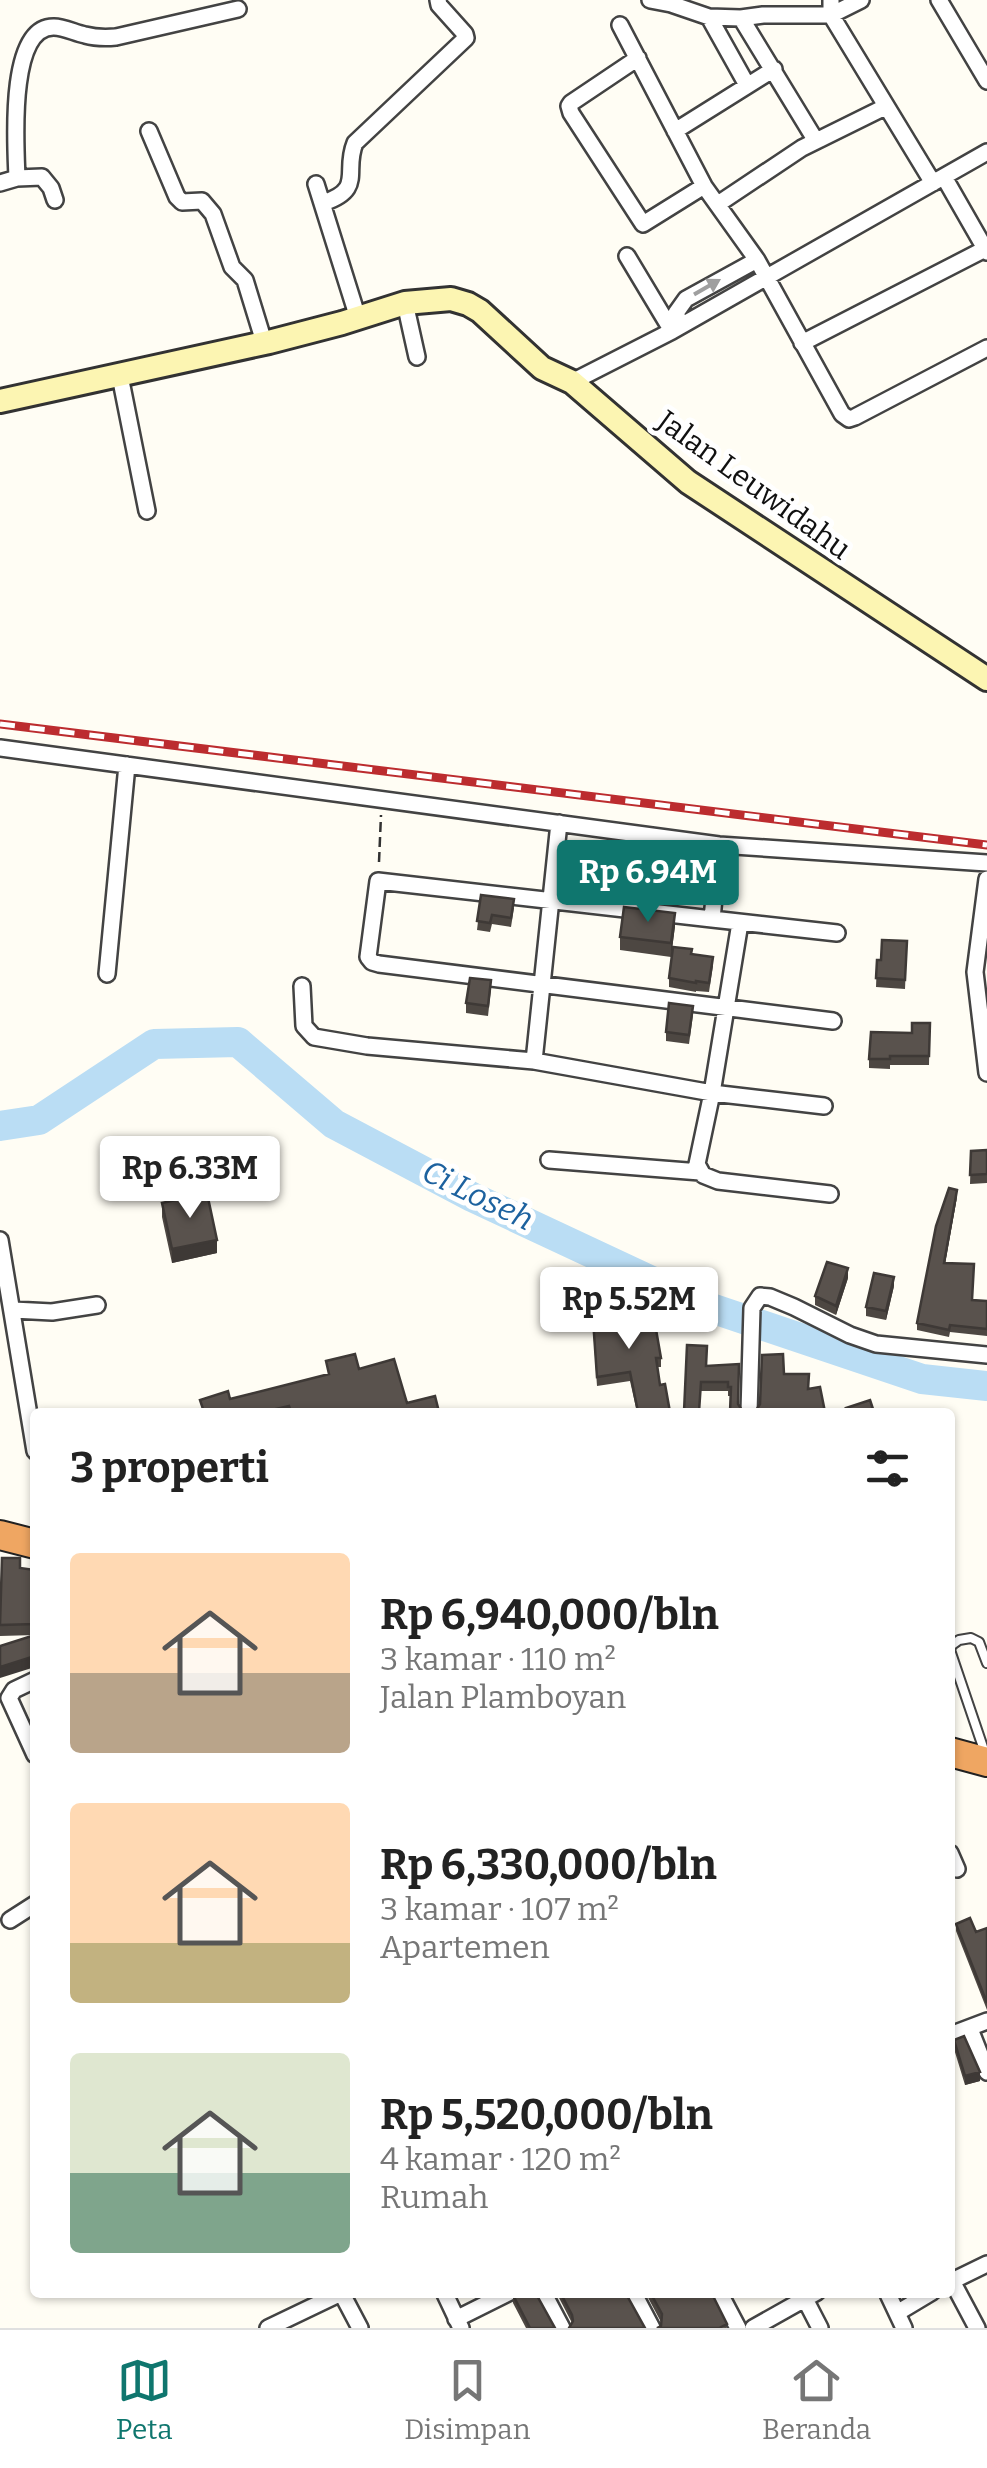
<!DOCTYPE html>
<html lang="id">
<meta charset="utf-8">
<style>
:root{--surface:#fff;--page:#f6f6f6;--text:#222;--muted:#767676;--line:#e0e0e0;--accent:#0f766e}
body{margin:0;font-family:Bitter,serif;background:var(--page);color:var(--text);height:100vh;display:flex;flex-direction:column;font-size:38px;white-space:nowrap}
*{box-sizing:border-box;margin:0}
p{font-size:32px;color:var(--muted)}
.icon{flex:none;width:55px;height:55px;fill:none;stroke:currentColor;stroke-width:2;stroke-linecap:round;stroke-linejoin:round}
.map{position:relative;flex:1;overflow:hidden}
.details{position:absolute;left:30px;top:1408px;width:925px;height:890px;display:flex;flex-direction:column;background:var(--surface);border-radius:10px;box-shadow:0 2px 8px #0004}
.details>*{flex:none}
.price{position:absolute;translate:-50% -85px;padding:0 22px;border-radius:10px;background:#fff;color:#222;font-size:32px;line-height:65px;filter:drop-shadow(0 2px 5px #0008)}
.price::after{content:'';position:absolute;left:50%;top:60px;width:30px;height:22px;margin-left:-15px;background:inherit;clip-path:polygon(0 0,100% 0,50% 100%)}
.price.current{background:var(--accent);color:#fff}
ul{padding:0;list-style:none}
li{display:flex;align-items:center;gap:30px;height:250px;padding:0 40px}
li span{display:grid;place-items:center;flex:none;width:280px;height:200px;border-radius:10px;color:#555}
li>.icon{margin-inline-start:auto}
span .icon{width:120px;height:120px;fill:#fffc;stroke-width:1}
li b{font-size:42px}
h2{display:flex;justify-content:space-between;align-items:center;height:120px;padding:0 40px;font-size:42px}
.tab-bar{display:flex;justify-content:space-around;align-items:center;height:140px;border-top:2px solid var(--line);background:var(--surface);font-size:28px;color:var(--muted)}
.tab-bar a{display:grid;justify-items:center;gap:5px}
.tab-bar .current{color:var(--accent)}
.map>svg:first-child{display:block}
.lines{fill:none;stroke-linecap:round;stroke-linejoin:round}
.river{stroke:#baddf4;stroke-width:30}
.lane-casing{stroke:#434343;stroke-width:12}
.street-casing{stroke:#434343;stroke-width:20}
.secondary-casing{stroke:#323232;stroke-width:28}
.highway-casing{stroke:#212121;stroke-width:32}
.path{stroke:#323232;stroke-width:2.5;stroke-dasharray:10 5;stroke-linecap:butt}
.lane{stroke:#fff;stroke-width:8}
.street{stroke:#fff;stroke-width:15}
.secondary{stroke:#fcf5b2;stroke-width:22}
.highway{stroke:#efa662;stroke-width:28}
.rail-casing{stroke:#bc2c2f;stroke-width:9}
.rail{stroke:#fff;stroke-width:5;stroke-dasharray:15;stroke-linecap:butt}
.wall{fill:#4d4742}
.shaded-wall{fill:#3e3936}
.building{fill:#59524d;stroke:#3e3936;stroke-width:2.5}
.oneway{fill:#9f9f9f}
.labels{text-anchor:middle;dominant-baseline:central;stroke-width:10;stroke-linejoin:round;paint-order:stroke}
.street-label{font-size:30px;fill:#101010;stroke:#fff}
.water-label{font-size:32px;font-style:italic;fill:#1d629f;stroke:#fff}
</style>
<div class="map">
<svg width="987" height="2328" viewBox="0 0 987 2328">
<rect width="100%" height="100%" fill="#fffdf4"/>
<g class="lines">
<path class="river" d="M0 1126 39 1120 154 1044 238 1042 334 1124 472 1197 705 1306 922 1379 987 1386"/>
<g class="lane-casing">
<path id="lane" d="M986 1756 950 1650 952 1645 959 1640 971 1638 979 1642 987 1663"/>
</g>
<g class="street-casing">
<path id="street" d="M650 0 671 4 709 17 741 18 763 15H831L861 0
M831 0V15L933 183
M939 0 987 81
M709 17 747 85
M741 18 816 141
M620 25 704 186
M638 58 571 103 569 106 571 113 643 224 704 186 757 260 842 414 849 419 855 417 987 348
M149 131 177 197 182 202 202 201 213 214 232 267 245 280 264 342
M675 131 774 69
M944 177 987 252
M17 178 42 177 51 188 55 200
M0 183 17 178C16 148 7 26 54 27 64 27 75 33 85 35 96 38 105 38 116 37L238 9
M316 184 358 318
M323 203C365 189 343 172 355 143L466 38 465 34 439 5 438 0
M718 204 802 148 885 107
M627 256 672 331
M405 303 417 357
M681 326 676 313 686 299 757 260
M802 343 985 249
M120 376 147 511
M572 382 672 331 987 152
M0 748 719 845 987 863
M719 845 712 919 837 933
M987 879 975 972 987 1073
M712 919 378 881 368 957 372 962 379 964 833 1021
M740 923 712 1093 824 1106
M107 974 127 765
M302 986 304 1026 314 1037 367 1046 534 1061 712 1093 697 1164 703 1175 718 1181 830 1194
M534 1061 559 823
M549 1160 700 1172
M0 1240 35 1451
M13 1310 52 1312 97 1305
M749 1412 752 1308 760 1296 770 1297 794 1307 850 1335 876 1344 987 1355
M35 1680 14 1690 9 1698 35 1755
M950 1853 957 1869
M10 1920 35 1904
M970 2029 987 2072
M950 2035 987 2021
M952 2281 977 2328
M950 2282 987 2264
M341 2292 360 2328
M444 2292 461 2328
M543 2292 562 2328
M633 2292 652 2328
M719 2292 738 2328
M887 2292 904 2328
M805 2299 820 2328
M897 2313 932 2292
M456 2319 510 2292
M268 2328 341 2293
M753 2328 817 2292"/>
</g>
<g class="secondary-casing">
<path id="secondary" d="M0 401 269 342 342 323 405 303 451 299 468 304 480 311 542 368 572 382 688 482 987 679"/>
</g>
<g class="highway-casing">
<path id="highway" d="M0 1535 35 1544
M950 1752 987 1762"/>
</g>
<path class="path" d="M379 862 381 815"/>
<use href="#lane" class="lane"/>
<use href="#street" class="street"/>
<use href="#secondary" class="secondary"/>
<use href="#highway" class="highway"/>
<g class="rail-casing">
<path id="rail" d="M0 724 987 845"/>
</g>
<use href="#rail" class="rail"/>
</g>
<path class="wall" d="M481 895 514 908 511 927 492 924 490 932 477 930Z
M675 926 671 957 620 950V937Z
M907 941 905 989 876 987 877 960H881Z
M691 954 713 966 709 992 696 991V992L669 987V978Z
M491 989 488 1016 466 1013V1003Z
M693 1015 689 1044 666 1041V1032Z
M930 1023 929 1065H890V1069L869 1068V1059Z
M987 1150V1183L970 1184 971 1151Z
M957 1197 945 1263 973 1300 987 1301V1336L950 1332 949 1337 917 1330V1323Z
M162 1203 217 1253 172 1263 162 1217Z
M848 1278 836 1315 815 1305V1296Z
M894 1286 886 1320 866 1316V1307Z
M591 1299 616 1324 661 1358V1367H657L660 1385 670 1412H637L630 1381 597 1386Z
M739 1364 731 1396H728V1391H701L684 1412 707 1366Z
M20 1568 35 1570V1635L0 1636V1587Z
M956 1924 976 1932 987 1928V2010L956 1931Z
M954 2040 980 2081 965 2085 954 2049Z
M556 2292H625L572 2323Z
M645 2292H711L727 2328 661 2326V2322Z
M513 2295 555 2328H526L513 2303Z"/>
<path class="shaded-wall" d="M675 913V926L671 957V943Z
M957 1190V1197L944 1270V1263Z
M217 1240V1253L172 1263V1249Z
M848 1268V1278L836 1315V1306Z
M894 1277V1286L886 1320V1311Z
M289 1406V1412H263Z
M35 1656V1667L0 1678V1667Z
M980 2072V2081L965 2085V2076Z"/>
<path class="building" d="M481 895 514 899 511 918 492 915 490 923 477 921Z
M624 907 675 913 671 943 620 937Z
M882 940 907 941 905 980 876 978 877 960H881Z
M673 947 692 949 691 954 713 957 709 983 696 981V983L669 978Z
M470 978 491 980 488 1006 466 1003Z
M669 1003 693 1006 689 1035 666 1032Z
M912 1023H930L929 1056H890V1059H869L871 1032 912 1033Z
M987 1150V1174L970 1175 971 1151Z
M949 1188 957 1190 944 1263 974 1264 972 1300 987 1301V1329L950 1325 949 1330 917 1323 936 1226Z
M207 1193 217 1240 172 1249 162 1203Z
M827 1262 848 1268 836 1306 815 1296Z
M874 1273 894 1277 886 1311 866 1307Z
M611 1287 616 1324 654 1318 661 1358H656L660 1385 665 1384 670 1412H638L630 1372 597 1377 591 1290Z
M687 1345 707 1346 706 1366 739 1364 738 1404 743 1412H730L731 1387H728V1382H701L699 1412H684Z
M355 1354 359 1369 394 1359 407 1403 435 1396 439 1412H291L289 1406 263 1412H204L200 1400 228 1391 230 1399 329 1374 326 1361Z
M783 1354 784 1374H809L808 1389 820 1387 825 1412H755L760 1404 762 1355Z
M870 1400 874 1412H848L846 1408Z
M2 1558H20V1568L35 1570V1624L0 1625Z
M35 1635V1656L0 1667V1646Z
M970 1918 976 1932 987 1928V2003L956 1924Z
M964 2036 980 2072 965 2076 954 2040Z
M515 2292H535L555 2328H530L513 2295Z
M560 2292H625L645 2328H569L573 2321 572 2315Z
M650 2292H711L727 2324 719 2328H657L661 2326 662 2314Z"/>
<defs><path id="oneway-solid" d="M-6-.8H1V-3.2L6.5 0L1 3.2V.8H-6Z" transform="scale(2.5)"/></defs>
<use class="oneway" href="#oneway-solid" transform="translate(707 287) rotate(-30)"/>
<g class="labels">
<g class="street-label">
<text transform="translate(754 485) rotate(36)">Jalan Leuwidahu</text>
</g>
<g class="water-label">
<text transform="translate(478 1195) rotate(26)">Ci Loseh</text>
</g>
</g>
</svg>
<b class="price current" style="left:648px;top:925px">Rp 6.94M</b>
<b class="price" style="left:190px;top:1221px">Rp 6.33M</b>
<b class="price" style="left:629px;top:1352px">Rp 5.52M</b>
<section class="details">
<h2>3 properti<svg class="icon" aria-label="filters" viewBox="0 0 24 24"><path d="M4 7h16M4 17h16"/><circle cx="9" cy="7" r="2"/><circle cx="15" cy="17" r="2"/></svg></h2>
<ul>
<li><span style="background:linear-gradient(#ffd9b3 60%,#b9a48a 0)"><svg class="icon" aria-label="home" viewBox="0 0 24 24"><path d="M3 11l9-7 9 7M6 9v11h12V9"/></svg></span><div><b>Rp 6,940,000/bln</b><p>3 kamar · 110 m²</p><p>Jalan Plamboyan</p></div></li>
<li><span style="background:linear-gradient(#ffd9b3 70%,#c2b280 0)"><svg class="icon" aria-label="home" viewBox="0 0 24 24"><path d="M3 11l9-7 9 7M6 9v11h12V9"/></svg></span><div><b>Rp 6,330,000/bln</b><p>3 kamar · 107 m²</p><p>Apartemen</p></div></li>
<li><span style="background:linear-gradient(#dfe7d0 60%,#7fa58c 0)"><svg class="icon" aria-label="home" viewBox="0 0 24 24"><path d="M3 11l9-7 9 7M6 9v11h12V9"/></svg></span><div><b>Rp 5,520,000/bln</b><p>4 kamar · 120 m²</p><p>Rumah</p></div></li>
</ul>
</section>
</div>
<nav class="tab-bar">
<a class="current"><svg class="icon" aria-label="map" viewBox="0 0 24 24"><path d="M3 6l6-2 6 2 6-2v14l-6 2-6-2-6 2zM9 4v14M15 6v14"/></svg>Peta</a>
<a><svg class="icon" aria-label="saved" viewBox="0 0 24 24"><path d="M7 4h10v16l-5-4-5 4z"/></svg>Disimpan</a>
<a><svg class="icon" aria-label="home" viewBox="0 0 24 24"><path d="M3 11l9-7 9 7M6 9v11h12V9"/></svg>Beranda</a>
</nav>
